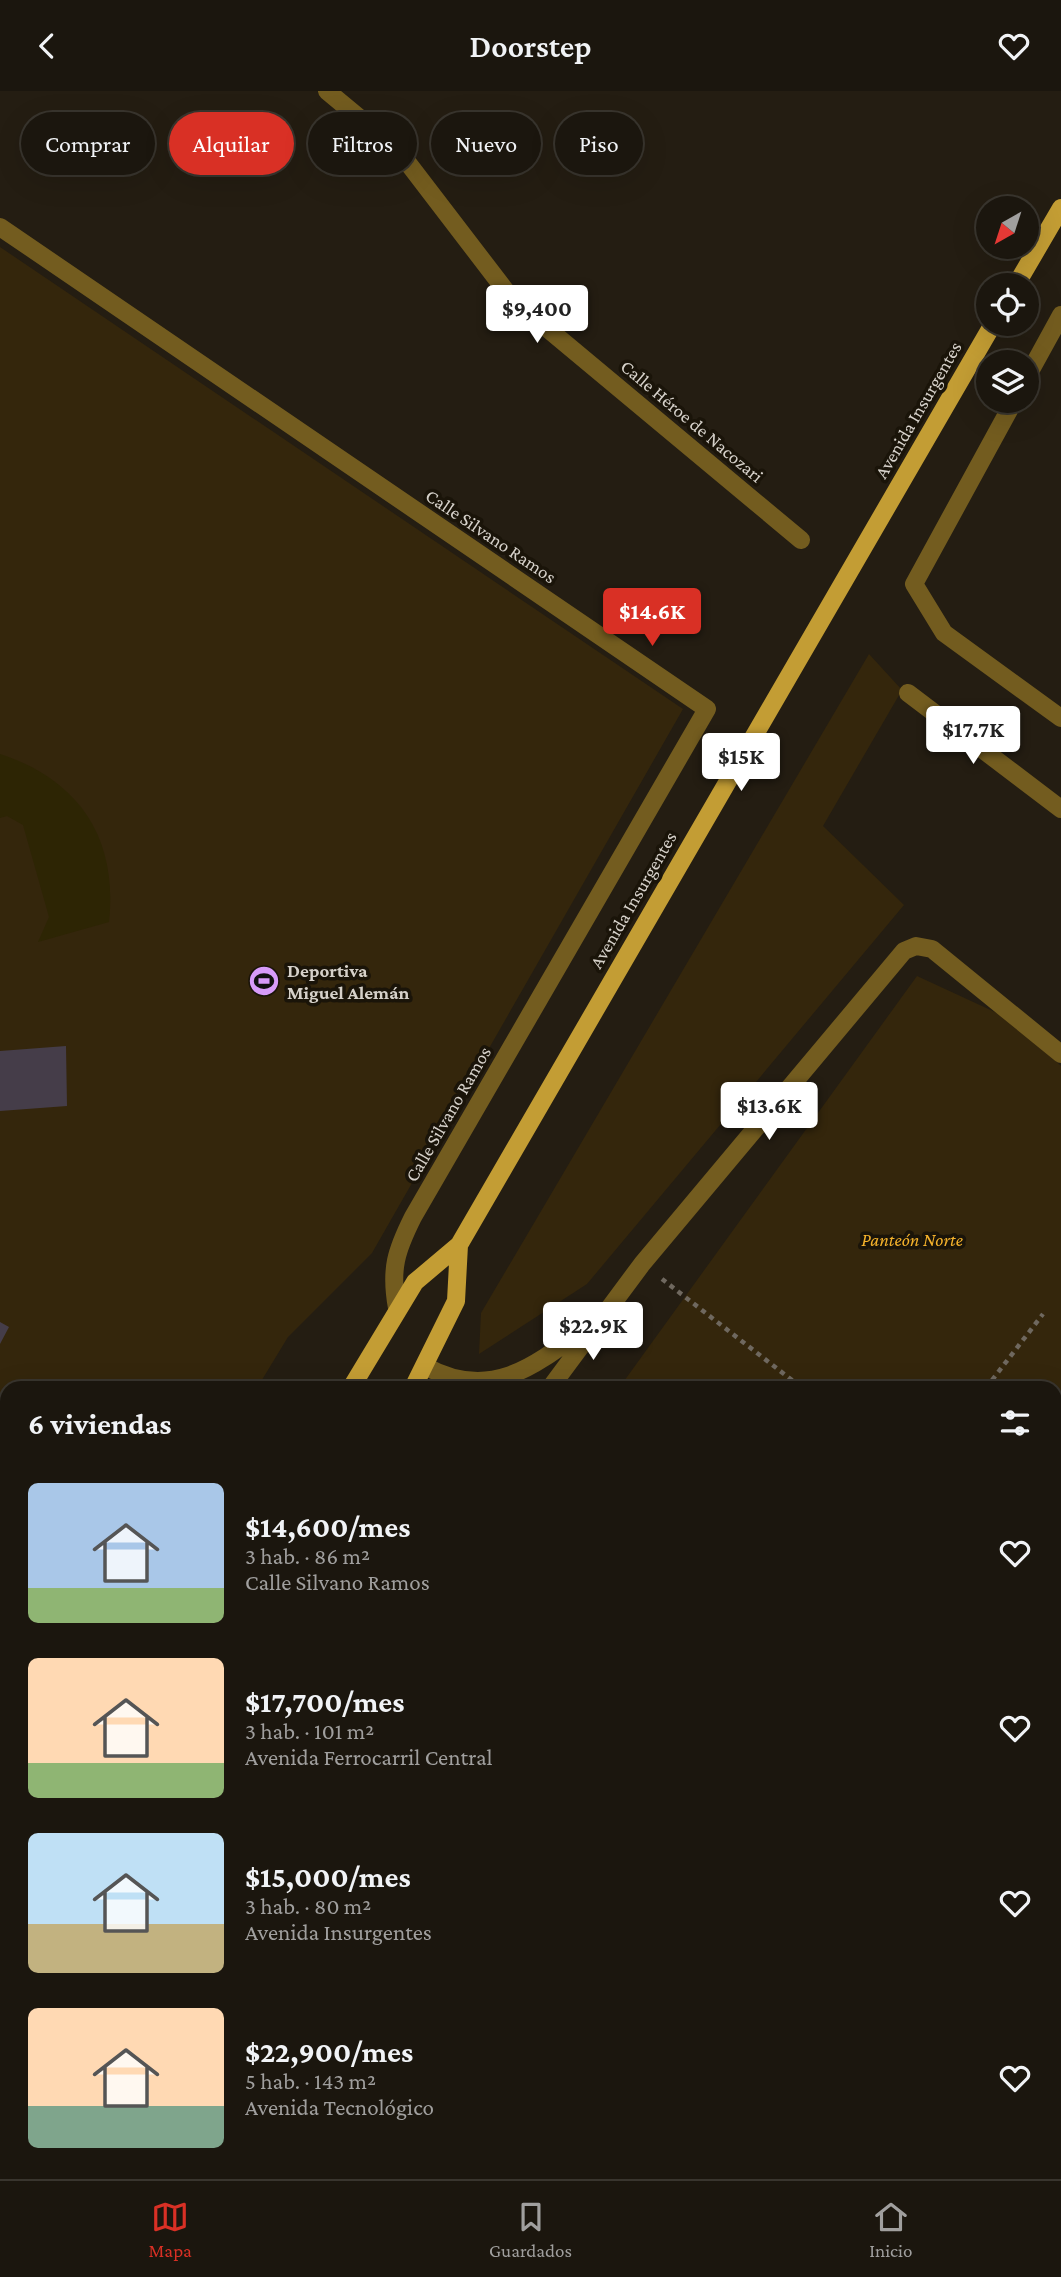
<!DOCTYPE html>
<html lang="es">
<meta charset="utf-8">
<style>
:root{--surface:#1b160e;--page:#28231c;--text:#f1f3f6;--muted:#a09f9e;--line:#39352e;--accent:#d93025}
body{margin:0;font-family:"Crimson Pro",serif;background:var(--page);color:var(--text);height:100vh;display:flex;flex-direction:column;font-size:26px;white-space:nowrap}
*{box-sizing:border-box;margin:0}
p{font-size:23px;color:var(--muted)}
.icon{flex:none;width:38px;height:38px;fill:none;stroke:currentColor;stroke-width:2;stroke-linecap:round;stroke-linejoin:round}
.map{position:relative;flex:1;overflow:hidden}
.side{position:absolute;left:0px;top:1290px;width:1062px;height:800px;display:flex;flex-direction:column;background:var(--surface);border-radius:21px 21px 0 0;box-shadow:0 7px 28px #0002,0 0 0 2px var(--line)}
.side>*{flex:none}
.hud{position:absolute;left:21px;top:21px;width:700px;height:63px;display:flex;gap:14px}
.needle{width:46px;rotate:219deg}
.fabs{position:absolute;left:976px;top:105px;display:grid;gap:14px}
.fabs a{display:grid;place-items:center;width:63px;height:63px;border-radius:50%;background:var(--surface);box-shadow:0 7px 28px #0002,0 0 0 2px var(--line);font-size:35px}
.price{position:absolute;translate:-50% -60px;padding:0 16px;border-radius:7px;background:#fff;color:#222;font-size:23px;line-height:46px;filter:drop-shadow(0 2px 4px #0008)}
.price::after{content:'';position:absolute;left:50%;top:42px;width:21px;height:16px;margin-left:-10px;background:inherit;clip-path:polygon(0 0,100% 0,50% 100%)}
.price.active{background:var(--accent);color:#fff}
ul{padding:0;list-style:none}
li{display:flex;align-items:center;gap:21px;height:175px;padding:0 28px}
li span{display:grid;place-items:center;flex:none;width:196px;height:140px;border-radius:10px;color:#555}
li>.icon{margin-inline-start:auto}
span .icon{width:84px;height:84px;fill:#fffc;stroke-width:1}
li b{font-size:30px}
h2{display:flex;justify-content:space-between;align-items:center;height:84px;padding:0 28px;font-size:30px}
.tag{padding:0 24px;border-radius:32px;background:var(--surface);box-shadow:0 7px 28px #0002,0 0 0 2px var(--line);font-size:24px;line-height:63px}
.tag.active{background:var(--accent);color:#fff}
header{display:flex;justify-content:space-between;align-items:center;height:91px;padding:0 28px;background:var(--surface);font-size:32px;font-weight:600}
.tabs{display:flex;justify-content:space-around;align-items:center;height:98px;border-top:2px solid var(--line);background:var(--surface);font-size:19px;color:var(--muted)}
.tabs a{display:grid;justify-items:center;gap:4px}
.tabs .active{color:var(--accent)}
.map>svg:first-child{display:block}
.green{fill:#34260c}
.sand{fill:#2d2504}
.building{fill:#453d49}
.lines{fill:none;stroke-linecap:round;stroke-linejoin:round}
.path{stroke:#6f685f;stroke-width:4.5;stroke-dasharray:5 5;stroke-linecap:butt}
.minor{stroke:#735c1f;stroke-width:18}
.major{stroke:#c39d34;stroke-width:18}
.labels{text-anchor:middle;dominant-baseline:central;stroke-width:7;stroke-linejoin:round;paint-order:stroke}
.street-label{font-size:19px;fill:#d6d1ca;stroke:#1a1409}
.poi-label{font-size:19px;font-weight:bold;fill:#d6d1ca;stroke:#1a1409;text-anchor:start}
.park-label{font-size:19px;font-style:italic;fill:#f5b22b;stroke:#1a1409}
</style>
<header><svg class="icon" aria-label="back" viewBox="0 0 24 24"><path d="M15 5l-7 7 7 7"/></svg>Doorstep<svg class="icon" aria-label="heart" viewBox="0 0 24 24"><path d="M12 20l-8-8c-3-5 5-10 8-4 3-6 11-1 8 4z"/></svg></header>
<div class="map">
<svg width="1061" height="2088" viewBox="0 0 1061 2088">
<rect width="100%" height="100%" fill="#241d12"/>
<path class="green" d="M0 156 683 618 372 1162 288 1246 257 1297H7V1723L0 1735Z
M869 563 902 599 823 735 904 814 587 1193 479 1263 481 1222Z
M917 885 1010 928 1061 975V1557L1055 1565V1297H619Z
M67 2082H694V2083L690 2088H64Z
M837 2082 918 2083 925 2088H832Z"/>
<path class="sand" d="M0 663C80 689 118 748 109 831L38 851 49 826 23 734 7 725 0 727Z"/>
<path class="building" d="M66 955 67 1015 0 1020V960Z
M0 1231 9 1236 0 1253Z"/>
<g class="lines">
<path class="path" d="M662 1188 802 1297
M986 1297 1043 1223"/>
<path class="minor" d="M327 0 398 59 512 208 801 449
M0 136 707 618 413 1126C396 1160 390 1178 397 1217
M1027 286 1061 224
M1014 310 914 493 944 542 1061 627
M908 602 1061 718
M425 1275C491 1312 536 1274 588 1235
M550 1297 642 1173 904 860 916 855 932 858 1061 963
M1055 1742 1061 1733
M0 1771 7 1759
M0 1826 7 1814
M1055 2024 1061 2028
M995 2082 1002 2088
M13 2088 16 2082
M741 2088 745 2082"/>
<path class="major" d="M1016 194 1061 117
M351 1297 415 1191 459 1154 993 233
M413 1297 456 1210 459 1154
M0 1913 7 1901
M0 2012 7 2000"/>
</g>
<defs>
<g id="stadium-disc" transform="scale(1.575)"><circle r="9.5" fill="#d79bf9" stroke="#1a1409"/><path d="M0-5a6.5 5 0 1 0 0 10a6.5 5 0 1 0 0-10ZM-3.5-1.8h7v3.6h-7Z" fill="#111"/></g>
</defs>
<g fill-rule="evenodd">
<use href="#stadium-disc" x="264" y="890"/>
</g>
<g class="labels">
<g class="street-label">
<text transform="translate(918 319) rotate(-60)">Avenida Insurgentes</text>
<text transform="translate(692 330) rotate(40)">Calle Héroe de Nacozari</text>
<text transform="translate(491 445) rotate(34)">Calle Silvano Ramos</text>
<text transform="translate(633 809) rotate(-60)">Avenida Insurgentes</text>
<text transform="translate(448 1023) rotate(-60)">Calle Silvano Ramos</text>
</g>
<g class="poi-label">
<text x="287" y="879">Deportiva<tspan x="287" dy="22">Miguel Alemán</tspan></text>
</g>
<g class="park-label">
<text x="912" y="1148">Panteón Norte</text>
</g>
</g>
</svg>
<div class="fabs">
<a><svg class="needle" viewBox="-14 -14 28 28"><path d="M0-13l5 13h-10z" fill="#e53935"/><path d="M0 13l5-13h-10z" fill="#a09f9e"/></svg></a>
<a><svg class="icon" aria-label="locate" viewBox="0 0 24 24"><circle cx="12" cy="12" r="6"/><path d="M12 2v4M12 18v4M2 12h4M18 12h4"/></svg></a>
<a><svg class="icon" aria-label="layers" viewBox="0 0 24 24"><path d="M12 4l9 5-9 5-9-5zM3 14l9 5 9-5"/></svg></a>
</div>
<b class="price" style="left:537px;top:254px">$9,400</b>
<b class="price active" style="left:652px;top:557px">$14.6K</b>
<b class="price" style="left:973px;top:675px">$17.7K</b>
<b class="price" style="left:741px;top:702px">$15K</b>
<b class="price" style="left:769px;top:1051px">$13.6K</b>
<b class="price" style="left:593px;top:1271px">$22.9K</b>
<div class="hud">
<a class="tag">Comprar</a>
<a class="tag active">Alquilar</a>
<a class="tag">Filtros</a>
<a class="tag">Nuevo</a>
<a class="tag">Piso</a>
</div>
<section class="side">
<h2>6 viviendas<svg class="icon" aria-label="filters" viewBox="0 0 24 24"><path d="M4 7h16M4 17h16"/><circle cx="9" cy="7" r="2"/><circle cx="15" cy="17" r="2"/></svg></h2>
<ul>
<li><span style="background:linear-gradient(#a9c7e8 75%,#8fb573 0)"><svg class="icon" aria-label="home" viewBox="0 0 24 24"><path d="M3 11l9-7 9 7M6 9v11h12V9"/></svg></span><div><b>$14,600/mes</b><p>3 hab. · 86 m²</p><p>Calle Silvano Ramos</p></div><svg class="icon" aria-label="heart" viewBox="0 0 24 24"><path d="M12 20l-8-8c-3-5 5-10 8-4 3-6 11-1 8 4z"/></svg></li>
<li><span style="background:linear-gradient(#ffd9b3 75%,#8fb573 0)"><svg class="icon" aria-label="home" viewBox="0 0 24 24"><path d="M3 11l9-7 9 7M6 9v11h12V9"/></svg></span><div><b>$17,700/mes</b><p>3 hab. · 101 m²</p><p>Avenida Ferrocarril Central</p></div><svg class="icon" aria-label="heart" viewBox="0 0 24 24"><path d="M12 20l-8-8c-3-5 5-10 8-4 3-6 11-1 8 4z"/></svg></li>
<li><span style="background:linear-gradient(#bfe0f5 65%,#c2b280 0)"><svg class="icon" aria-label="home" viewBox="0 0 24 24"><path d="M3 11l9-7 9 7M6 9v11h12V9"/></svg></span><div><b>$15,000/mes</b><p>3 hab. · 80 m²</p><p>Avenida Insurgentes</p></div><svg class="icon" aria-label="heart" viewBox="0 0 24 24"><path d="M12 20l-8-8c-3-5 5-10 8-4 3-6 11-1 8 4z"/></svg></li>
<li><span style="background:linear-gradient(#ffd9b3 70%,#7fa58c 0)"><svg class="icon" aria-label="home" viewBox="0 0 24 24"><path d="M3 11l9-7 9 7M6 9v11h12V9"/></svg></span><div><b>$22,900/mes</b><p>5 hab. · 143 m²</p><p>Avenida Tecnológico</p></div><svg class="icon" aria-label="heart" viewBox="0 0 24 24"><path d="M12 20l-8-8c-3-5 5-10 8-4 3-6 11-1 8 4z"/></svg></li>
</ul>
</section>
</div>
<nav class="tabs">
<a class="active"><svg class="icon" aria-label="map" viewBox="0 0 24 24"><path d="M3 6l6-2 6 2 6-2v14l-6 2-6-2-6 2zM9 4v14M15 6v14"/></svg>Mapa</a>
<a><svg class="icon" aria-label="saved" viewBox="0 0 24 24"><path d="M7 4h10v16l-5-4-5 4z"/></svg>Guardados</a>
<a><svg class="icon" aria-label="home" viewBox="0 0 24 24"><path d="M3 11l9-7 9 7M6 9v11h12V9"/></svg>Inicio</a>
</nav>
